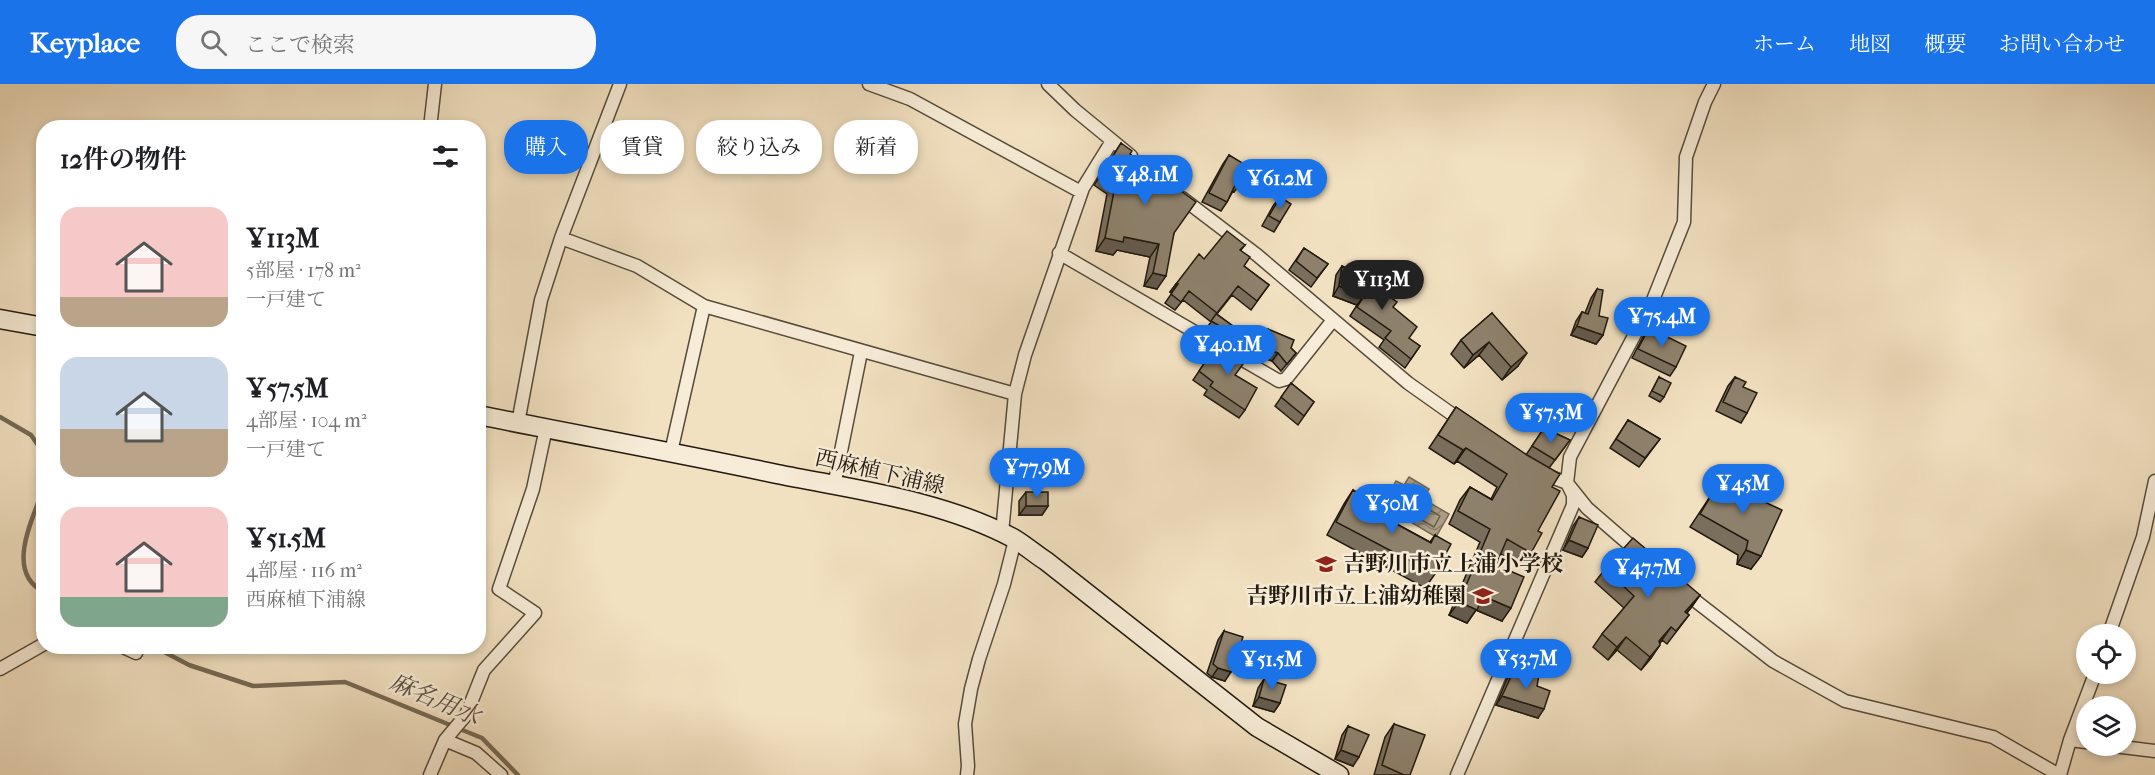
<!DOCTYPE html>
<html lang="ja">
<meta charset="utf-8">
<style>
:root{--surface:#fff;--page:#f6f6f6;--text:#202124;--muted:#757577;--accent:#1a73e8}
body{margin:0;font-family:"IM FELL French Canon","Noto Serif JP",serif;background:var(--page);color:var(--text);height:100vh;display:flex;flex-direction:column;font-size:22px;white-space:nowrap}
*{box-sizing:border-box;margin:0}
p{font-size:20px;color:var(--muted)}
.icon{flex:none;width:33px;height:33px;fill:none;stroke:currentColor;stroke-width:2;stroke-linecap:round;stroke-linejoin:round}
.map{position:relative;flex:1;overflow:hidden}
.drawer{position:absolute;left:36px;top:36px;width:450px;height:534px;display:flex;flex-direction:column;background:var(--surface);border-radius:24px;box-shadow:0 3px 9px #0003}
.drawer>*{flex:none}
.top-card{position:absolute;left:504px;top:36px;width:570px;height:54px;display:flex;gap:12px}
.buttons{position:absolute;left:2076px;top:540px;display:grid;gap:12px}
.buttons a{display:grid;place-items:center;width:60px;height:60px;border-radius:50%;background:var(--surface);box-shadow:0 3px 9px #0003;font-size:30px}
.price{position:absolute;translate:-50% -51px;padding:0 14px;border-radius:21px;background:var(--accent);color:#fff;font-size:20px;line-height:39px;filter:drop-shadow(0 2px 3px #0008)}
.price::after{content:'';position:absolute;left:50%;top:36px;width:18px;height:14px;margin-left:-9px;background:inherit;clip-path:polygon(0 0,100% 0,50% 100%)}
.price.on{background:#222;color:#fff}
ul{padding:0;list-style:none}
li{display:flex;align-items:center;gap:18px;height:150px;padding:0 24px}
li span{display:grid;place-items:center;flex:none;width:168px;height:120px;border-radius:18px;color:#555}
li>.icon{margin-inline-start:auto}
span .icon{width:72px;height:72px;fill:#fffc;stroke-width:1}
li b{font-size:26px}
h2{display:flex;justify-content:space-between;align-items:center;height:72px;padding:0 24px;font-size:26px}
.chip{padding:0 21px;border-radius:24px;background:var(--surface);box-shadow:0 3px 9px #0003;font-size:21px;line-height:54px}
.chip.on{background:var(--accent);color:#fff}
header{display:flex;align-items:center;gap:36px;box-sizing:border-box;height:84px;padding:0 30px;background:var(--accent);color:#fff}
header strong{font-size:28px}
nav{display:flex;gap:33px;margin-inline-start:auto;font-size:21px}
.search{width:420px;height:54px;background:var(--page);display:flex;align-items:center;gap:15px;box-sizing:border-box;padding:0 21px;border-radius:24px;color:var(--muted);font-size:22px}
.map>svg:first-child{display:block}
.water{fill:url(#water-waves);stroke:#746955;stroke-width:1.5}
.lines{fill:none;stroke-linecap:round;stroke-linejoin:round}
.shore{stroke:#665c4a;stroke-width:1.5}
.stream{stroke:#746955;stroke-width:4.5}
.street-casing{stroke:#564c3c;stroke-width:15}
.secondary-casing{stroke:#221a0f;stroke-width:21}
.street{stroke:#f7ecd7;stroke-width:12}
.secondary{stroke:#f7ecd7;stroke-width:18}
.wall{fill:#7a6f5d;stroke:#221a0f;stroke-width:1.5}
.shaded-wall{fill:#635a4c;stroke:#221a0f;stroke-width:1.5}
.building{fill:#8e816c;stroke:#221a0f;stroke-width:1.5}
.labels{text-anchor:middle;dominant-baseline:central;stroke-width:5;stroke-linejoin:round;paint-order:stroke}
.street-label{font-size:22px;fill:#221a0f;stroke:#f7ecd7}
.poi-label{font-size:22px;font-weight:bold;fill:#221a0f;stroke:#f7ecd7;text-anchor:start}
.water-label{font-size:24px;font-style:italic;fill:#594e3e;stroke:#f7ecd7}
</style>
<header>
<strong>Keyplace</strong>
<div class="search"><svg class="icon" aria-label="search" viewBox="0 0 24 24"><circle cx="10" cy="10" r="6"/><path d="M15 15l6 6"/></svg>ここで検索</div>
<nav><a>ホーム</a><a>地図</a><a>概要</a><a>お問い合わせ</a></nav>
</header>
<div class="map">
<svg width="2155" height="691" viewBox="0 0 2155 691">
<defs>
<pattern id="water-waves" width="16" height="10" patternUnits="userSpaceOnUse" patternTransform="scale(1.5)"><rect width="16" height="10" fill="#ab9d84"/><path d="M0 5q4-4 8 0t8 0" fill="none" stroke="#8b7f6a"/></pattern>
</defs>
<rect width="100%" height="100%" fill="#f2e1c1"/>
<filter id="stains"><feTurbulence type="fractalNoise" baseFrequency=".00333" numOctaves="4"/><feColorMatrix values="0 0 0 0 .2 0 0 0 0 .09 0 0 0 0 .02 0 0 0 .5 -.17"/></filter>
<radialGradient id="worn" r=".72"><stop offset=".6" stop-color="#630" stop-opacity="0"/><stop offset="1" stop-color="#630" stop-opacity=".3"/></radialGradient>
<path class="water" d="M1409 393 1429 405 1423 415 1449 430 1436 453 1382 421 1396 397 1404 401Z"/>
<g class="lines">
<path class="shore" d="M1413 402 1420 407C1415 423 1428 424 1440 432L1434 443 1392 419 1398 407 1406 406Z"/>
<path class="stream" d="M0 333 31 351 44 370
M44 404C33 434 4 488 44 508
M153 562 189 581 253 602 345 598 482 654 518 691"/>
<g class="street-casing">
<path id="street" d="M869 0 910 15 1081 108
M1048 0 1075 26 1131 72
M430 44 435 0
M1182 114 1257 171 1408 299 1463 338
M561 154 637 182 704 222 1015 310
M1059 169 1279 297 1286 295 1333 236
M518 339 541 216 561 154 620 0
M671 368 704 222
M1543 390 1567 399 1587 424 1639 469
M834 402 861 268
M1002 449 1015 310 1025 271 1083 104 1112 57
M1684 508 1773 577 1845 617 1993 653 2059 691
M2109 550 2143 453 2155 397
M121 562 136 569 138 562
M0 585 44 560
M445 656 476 669 501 691
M2070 656 2086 658
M2114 662 2155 667
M430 691 445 656 466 631 484 586 535 529 499 505 533 405 546 344
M967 691 968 682 965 640 971 605 979 575 1004 500 1015 456
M1457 691 1573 421V411L1567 399 1570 373 1653 216 1684 138 1686 73 1705 18 1714 0
M2060 691 2070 656 2095 590"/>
</g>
<g class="secondary-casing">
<path id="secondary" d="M0 235 44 243
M478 331C578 351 678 369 777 390 856 406 941 416 1013 454 1025 461 1035 470 1046 477L1257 643 1339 691"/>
</g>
<use href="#street" class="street"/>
<use href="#secondary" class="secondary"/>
</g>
<path class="wall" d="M1121 59 1130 70 1174 149 1157 205 1144 202 1150 173 1117 166 1113 171 1096 167 1107 110 1094 101Z
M1229 71 1241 99 1234 108 1233 107 1227 118 1221 127 1202 118 1223 80Z
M1280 113V138L1274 148 1262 142 1273 122Z
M1245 161 1241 166 1244 182 1269 201 1251 226 1232 211 1217 230 1241 248 1245 243 1265 250 1268 245 1291 264 1296 269 1281 287 1272 277 1250 268 1248 270 1206 245 1211 238 1183 216 1175 226 1165 219 1172 209 1170 208 1176 200 1204 175Z
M1304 164 1328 180 1311 203 1289 186Z
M1342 182 1367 197 1393 223 1409 255 1420 262 1405 284 1379 263 1384 256 1350 232 1357 221 1333 212 1336 191Z
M1597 205 1599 232 1603 251 1596 260 1571 251 1576 237 1582 228 1585 229 1591 214Z
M1492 229 1518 282 1502 296 1479 271 1464 284 1451 270 1461 256Z
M1649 244 1676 283 1670 292 1632 274 1643 253Z
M1218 259 1235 291 1245 326 1239 334 1204 311 1207 306 1193 296Z
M1659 293 1664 313 1660 318 1649 312Z
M1735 293 1743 303 1747 329 1741 339 1716 327 1728 302Z
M1291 299 1314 318 1298 341 1275 322Z
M1456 323 1526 371 1544 344 1570 356 1549 384 1552 403 1531 469 1521 482 1501 470 1496 481 1502 537 1476 526 1467 539 1449 531 1480 458 1449 440 1460 416 1470 403 1491 415 1497 403 1457 377 1454 380 1429 364Z
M1628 336 1660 355 1639 383 1610 364Z
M1729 393 1745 409 1751 485 1737 480 1738 471 1690 443 1715 405 1719 408Z
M1353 406 1360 420 1430 458 1435 451V490L1425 504 1327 451 1344 420Z
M1026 408 1048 422 1042 431H1019V417Z
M1579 433 1588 464 1582 473 1563 466 1573 442Z
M1605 485 1700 511 1687 529 1689 531 1667 560 1662 556 1651 574 1641 586 1617 566 1608 576 1593 563 1602 550 1624 524 1595 498Z
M1224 547 1225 597 1212 593 1207 589 1218 556Z
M1514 586 1537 602 1538 634 1496 621 1507 595Z
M1264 595 1280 619 1274 628 1253 622 1258 604Z
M1394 640 1410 691H1374L1385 653Z
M1348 642 1353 682 1335 675 1342 651Z"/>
<path class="shaded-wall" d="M1124 153 1159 160 1150 173 1117 166 1113 171 1096 167 1105 154Z
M1153 189 1166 192 1157 205 1144 202Z
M1176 200H1178L1172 209 1170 208Z
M1339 202 1364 212 1357 221 1333 212Z
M1577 242 1603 251 1596 260 1571 251Z
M1489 258 1479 271 1464 284 1473 271Z
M1254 260 1278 269 1272 277 1250 268Z
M1527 269 1518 282 1502 296 1511 283Z
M1466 364 1457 377 1454 380 1463 366Z
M1026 422H1048L1042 431H1019Z
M1569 456 1588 464 1582 473 1563 466Z
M1746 466 1761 472 1751 485 1737 480Z
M1700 511 1691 524 1676 541 1685 528Z
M1483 512 1511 524 1502 537 1476 526 1467 539 1449 531 1459 518Z
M1671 543 1662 556 1650 570 1659 557Z
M1626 553 1617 566 1608 576 1617 563Z
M1660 561 1651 574 1641 586 1650 573Z
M1218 584 1231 588 1225 597 1212 593Z
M1502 612 1544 625 1538 634 1496 621Z
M1259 613 1280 619 1274 628 1253 622Z
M1341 666 1359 673 1353 682 1335 675Z"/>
<path class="building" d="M1121 59 1132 67 1130 70 1161 92 1163 91 1173 98 1177 104 1196 118 1174 149 1166 192 1153 189 1159 160 1124 153 1123 158 1105 154 1116 97 1103 88Z
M1229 71 1249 83 1241 99 1237 97 1227 118 1209 109Z
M1280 113 1291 120 1280 138 1269 132Z
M1227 147 1245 161 1240 166 1250 173 1244 182 1269 201 1257 217 1238 202 1217 229 1189 207 1181 218 1171 210 1178 200H1176L1199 170 1204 175Z
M1304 164 1328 180 1317 194 1296 177Z
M1342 182 1368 196 1367 197 1397 218 1393 223 1417 243 1409 254 1420 262 1411 275 1385 254 1391 247 1357 223 1364 212 1339 202Z
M1597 205 1603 206 1599 232 1608 234 1603 251 1577 242 1582 228 1588 230Z
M1492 229 1527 269 1511 283 1489 258 1473 271 1461 256Z
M1216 230 1243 249 1245 243 1266 251 1268 245 1294 256 1291 264 1296 269 1287 280 1278 269 1254 260V262L1211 237Z
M1649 244 1686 262 1676 283 1638 265Z
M1218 259 1246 276 1235 291 1257 304 1245 326 1210 302 1213 298 1199 287Z
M1659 293 1671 299 1664 313 1652 307Z
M1735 293 1746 298 1743 303 1757 309 1747 329 1723 318Z
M1291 299 1314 318 1304 332 1281 313Z
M1456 323 1527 371 1560 390 1552 403 1560 407 1538 447 1542 449 1531 469 1507 455 1496 481 1524 493 1511 524 1483 512 1477 526 1459 518 1490 445 1458 427 1470 403 1492 416 1507 390 1466 364 1463 366 1438 351Z
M1628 336 1660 355 1645 374 1616 355Z
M1544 344 1570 356 1555 376 1532 362Z
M1729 393 1748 405 1745 409 1782 426 1761 472 1746 466 1748 457 1700 430 1715 405 1720 408Z
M1353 406 1364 412 1360 420 1431 459 1435 451 1451 460 1435 490 1336 438Z
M1026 408H1048V422H1026Z
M1579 433 1598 441 1588 464 1569 456Z
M1633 454 1700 511 1685 528 1689 531 1676 547 1671 543 1659 557 1660 561 1650 573 1626 553 1617 563 1602 550 1634 512 1605 485Z
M1224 547 1243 553 1231 588 1218 584 1213 580Z
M1514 586 1527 590 1528 588 1539 591 1537 602 1550 607 1544 625 1502 612Z
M1264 595 1286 601 1280 619 1259 613Z
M1394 640 1425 651 1410 691H1404L1382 681Z
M1348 642 1369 651 1359 673 1341 666Z"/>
<defs>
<g id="school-bare" transform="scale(1.62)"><path d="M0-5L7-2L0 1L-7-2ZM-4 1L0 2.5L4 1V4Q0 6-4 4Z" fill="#8f2418" stroke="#f7ecd7" stroke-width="2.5" paint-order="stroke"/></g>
</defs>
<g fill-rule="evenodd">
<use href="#school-bare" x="1326" y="480"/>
<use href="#school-bare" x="1483" y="512"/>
</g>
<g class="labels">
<g class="street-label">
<text transform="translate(880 388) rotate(13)">西麻植下浦線</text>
</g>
<g class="poi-label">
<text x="1343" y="480">吉野川市立上浦小学校</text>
<text x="1466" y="512" text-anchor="end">吉野川市立上浦幼稚園</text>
</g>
<g class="water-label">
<text transform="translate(435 615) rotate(23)">麻名用水</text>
</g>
</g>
<rect width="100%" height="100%" filter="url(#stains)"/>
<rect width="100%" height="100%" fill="url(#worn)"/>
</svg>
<div class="buttons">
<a><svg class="icon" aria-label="locate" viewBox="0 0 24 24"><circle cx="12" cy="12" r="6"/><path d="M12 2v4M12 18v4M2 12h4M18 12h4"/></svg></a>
<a><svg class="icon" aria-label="layers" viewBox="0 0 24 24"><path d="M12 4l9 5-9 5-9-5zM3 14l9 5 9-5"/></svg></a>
</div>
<b class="price" style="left:1145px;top:122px">¥48.1M</b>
<b class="price" style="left:1280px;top:126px">¥61.2M</b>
<b class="price on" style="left:1382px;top:227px">¥113M</b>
<b class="price" style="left:1662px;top:264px">¥75.4M</b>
<b class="price" style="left:1228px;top:292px">¥40.1M</b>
<b class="price" style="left:1551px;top:360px">¥57.5M</b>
<b class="price" style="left:1037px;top:415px">¥77.9M</b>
<b class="price" style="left:1743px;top:431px">¥45M</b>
<b class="price" style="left:1392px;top:451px">¥50M</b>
<b class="price" style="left:1648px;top:515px">¥47.7M</b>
<b class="price" style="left:1526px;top:606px">¥53.7M</b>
<b class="price" style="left:1272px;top:607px">¥51.5M</b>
<div class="top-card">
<a class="chip on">購入</a>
<a class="chip">賃貸</a>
<a class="chip">絞り込み</a>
<a class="chip">新着</a>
</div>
<section class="drawer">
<h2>12件の物件<svg class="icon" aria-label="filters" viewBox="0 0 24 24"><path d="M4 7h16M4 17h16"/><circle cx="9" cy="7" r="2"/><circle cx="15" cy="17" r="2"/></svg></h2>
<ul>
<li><span style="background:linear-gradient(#f6c9c9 75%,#b9a48a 0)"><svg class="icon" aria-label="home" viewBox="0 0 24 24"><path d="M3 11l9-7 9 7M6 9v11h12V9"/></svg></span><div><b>¥113M</b><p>5部屋 · 178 m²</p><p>一戸建て</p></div></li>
<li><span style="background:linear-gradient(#c9d6e8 60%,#b9a48a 0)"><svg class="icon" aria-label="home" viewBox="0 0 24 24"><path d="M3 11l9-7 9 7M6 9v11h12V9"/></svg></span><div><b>¥57.5M</b><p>4部屋 · 104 m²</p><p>一戸建て</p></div></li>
<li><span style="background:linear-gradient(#f6c9c9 75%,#7fa58c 0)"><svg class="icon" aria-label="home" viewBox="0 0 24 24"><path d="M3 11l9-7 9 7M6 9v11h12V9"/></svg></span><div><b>¥51.5M</b><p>4部屋 · 116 m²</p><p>西麻植下浦線</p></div></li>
</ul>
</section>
</div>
